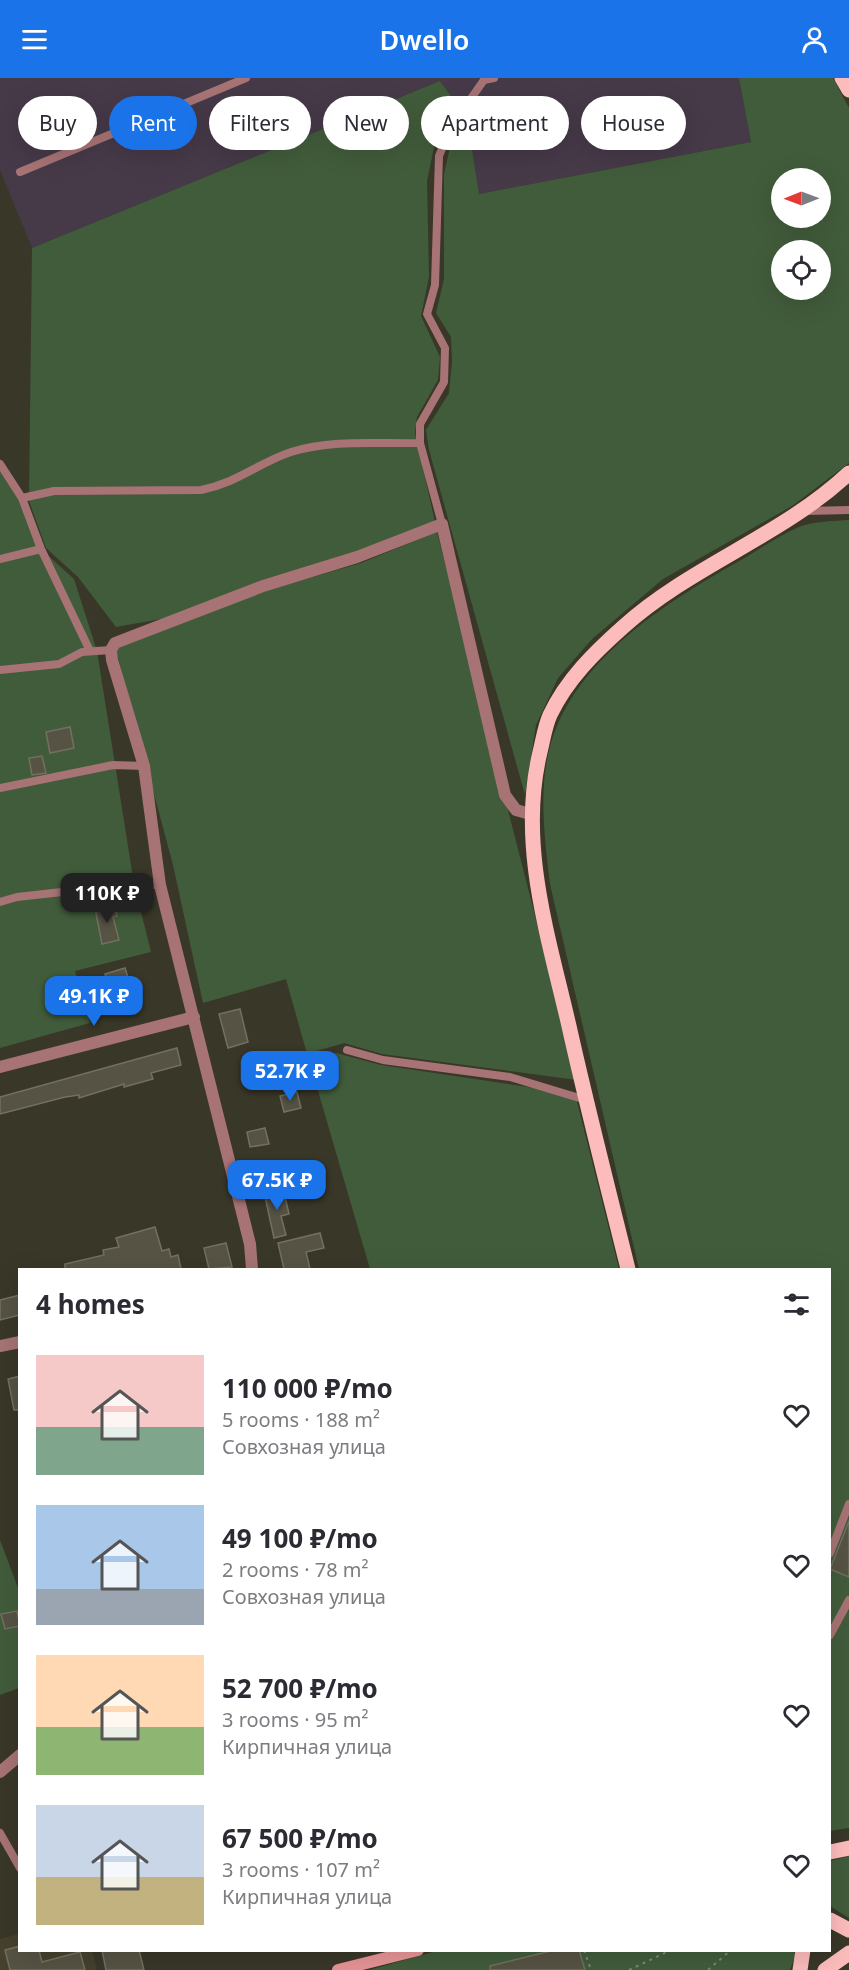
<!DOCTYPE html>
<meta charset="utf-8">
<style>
:root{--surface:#fff;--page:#f2f2f3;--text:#2b2b33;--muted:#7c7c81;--accent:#1a73e8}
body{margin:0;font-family:"Noto Sans",sans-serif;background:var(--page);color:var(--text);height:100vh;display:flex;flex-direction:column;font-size:22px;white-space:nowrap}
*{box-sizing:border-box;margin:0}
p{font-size:20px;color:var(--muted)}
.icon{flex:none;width:33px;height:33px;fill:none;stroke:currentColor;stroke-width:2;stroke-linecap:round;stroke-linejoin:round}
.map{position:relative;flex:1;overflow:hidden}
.sheet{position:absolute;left:18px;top:1190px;width:813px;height:684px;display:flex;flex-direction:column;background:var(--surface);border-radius:0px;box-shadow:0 6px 24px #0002}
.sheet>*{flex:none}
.guide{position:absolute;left:18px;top:18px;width:813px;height:54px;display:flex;gap:12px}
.needle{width:39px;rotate:269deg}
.controls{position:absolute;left:771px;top:90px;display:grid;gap:12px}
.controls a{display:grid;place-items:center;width:60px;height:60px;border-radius:50%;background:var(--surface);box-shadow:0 6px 24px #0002;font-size:30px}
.price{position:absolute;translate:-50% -51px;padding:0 14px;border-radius:12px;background:var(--accent);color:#fff;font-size:20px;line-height:39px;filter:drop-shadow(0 2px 3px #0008)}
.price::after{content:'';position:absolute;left:50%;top:36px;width:18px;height:14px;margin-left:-9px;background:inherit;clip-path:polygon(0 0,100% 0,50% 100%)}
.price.current{background:#222;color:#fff}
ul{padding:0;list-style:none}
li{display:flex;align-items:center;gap:18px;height:150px;padding:0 18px}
li span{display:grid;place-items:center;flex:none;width:168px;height:120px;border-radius:0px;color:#555}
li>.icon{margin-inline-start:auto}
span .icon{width:72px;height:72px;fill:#fffc;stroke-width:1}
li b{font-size:26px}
h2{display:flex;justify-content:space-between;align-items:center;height:72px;padding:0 18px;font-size:26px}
.chip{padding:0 21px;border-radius:27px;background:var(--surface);box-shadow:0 6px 24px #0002;font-size:21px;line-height:54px}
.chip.current{background:var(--accent);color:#fff}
header{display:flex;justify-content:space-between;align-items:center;height:78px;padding:0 18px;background:var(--accent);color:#fff;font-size:27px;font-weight:600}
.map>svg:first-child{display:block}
.built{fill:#45412d}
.industrial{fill:#463948}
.green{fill:#415c3b;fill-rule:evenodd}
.building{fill:#565344;stroke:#737060;stroke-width:1.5}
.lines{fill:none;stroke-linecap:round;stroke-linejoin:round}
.path{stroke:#838275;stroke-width:2;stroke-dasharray:3 4.5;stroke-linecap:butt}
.lane{stroke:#a77374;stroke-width:8}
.street{stroke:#a77374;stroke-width:12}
.secondary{stroke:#e69496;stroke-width:12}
.primary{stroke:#fcbcbc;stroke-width:15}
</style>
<header><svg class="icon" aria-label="menu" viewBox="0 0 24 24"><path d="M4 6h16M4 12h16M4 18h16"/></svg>Dwello<svg class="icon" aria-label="person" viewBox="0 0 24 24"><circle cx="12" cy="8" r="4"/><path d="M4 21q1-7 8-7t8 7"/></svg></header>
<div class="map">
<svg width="849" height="1892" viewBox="0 0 849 1892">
<rect width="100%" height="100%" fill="#393728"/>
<path class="built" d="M19 1856 20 1872H92L97 1892H0V1861Z"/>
<path class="industrial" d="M0 0H739L751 64 479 116 467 39 440 3 32 170 0 92Z"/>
<path class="green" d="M739 0H833L849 30V385L792 428 663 501 592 561 558 600 536 647 525 717 429 372 426 352 449 315 452 284 451 259 436 235 444 201V96L450 69 467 39 479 116 751 64ZM782 100H820V140H782ZM782 172H820V212H782Z
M440 3 457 26 435 65 427 103 429 199 421 238 440 279 438 302 417 339 415 355 435 444 355 475 265 501 167 540 116 549 78 499 46 470 29 423 32 170Z
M0 386 22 420 41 471 74 501 97 573 134 806 151 874 75 893 90 945 0 970Z
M849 442V1750L830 1753V1191H639L550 806C544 755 536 697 557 648 590 570 677 518 748 478 764 468 782 456 799 449 814 443 834 443 849 442Z
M437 454 577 1002 382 976 344 965 307 976 286 901 203 925 173 787 124 604 117 575 120 567 265 513 361 485Z
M336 975 381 987 575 1016 619 1191H370L309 982Z
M0 1462 20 1515 19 1610 0 1617Z
M849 1778V1840L830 1828V1783Z
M440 1872H794L795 1878 790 1892H369Z"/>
<path class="building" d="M70 649 74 670 50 675 46 654Z
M42 678 46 695 32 697 29 680Z
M115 828 117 838 113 839 119 862 102 866 95 830Z
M125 890 131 909 111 916 105 896Z
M240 931 248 964 228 970 219 936Z
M177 970 181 987 151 995 153 1001 124 1009V1006L79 1020V1017L65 1019 0 1036V1019Z
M297 1014 301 1030 284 1034 280 1018Z
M265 1050 269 1066 250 1069 247 1054Z
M283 1110 289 1136 281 1138 286 1157 274 1160 264 1114Z
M155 1149 162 1173 169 1171 171 1179 178 1177 181 1191H65V1186L104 1177 103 1172 119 1169 116 1160Z
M320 1155 324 1170 306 1174 310 1191H284L278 1165Z
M226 1165 232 1189 209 1191 204 1170Z
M20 1217V1237L0 1242V1222Z
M20 1298V1332H14L8 1301Z
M849 1443V1499L830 1491Z
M17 1533 20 1548 5 1551 1 1536Z
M20 1868V1872H39L42 1884 80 1874 85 1892H10L5 1872Z
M102 1872H139L144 1892H106Z
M555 1872H579L585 1892H490V1888Z"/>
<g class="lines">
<path class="path" d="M584 1872 591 1892
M629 1892 671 1872
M708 1892 731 1872"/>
<path class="lane" d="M20 94 246 0
M0 386 22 420 41 471 90 573
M22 420 54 413 201 412C237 405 258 385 291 374 332 361 377 366 420 365
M806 433 849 432
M442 446 420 365V346L444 304 445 270 427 236 435 207 439 78 451 49 484 2 494 0
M0 481 41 471
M0 592 59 586 82 574 111 572
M0 710 113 687 144 688
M0 824 17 819 134 806 160 807
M347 972 383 982 510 999 586 1022
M830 1475 849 1426
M830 1557 849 1522
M0 1755 20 1790"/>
<path class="street" d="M0 989 194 939
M252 1191 250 1166 160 807 144 688 112 582 111 572 115 565 263 508 357 479 442 446 505 717 516 732 530 736
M0 1268 20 1264
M0 1694 20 1677"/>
<path class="secondary" d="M338 1892 418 1872"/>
<path class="primary" d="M842 0 849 12
M628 1191C608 1110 587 1029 569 948 548 857 518 766 540 674 543 662 545 648 550 637 567 601 595 574 623 549 692 487 782 458 849 395
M830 1774 849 1770
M830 1842 849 1852
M800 1892 803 1872
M825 1892 849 1875"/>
</g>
</svg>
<div class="controls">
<a><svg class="needle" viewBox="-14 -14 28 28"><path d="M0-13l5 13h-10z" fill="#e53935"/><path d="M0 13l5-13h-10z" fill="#7c7c81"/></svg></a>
<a><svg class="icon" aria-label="locate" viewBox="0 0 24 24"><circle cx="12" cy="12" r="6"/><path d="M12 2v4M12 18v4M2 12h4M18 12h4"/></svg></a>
</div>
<b class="price current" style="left:107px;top:846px">110K ₽</b>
<b class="price" style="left:94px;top:949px">49.1K ₽</b>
<b class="price" style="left:290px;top:1024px">52.7K ₽</b>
<b class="price" style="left:277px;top:1133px">67.5K ₽</b>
<div class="guide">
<a class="chip">Buy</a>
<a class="chip current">Rent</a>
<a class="chip">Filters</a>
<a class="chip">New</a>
<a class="chip">Apartment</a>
<a class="chip">House</a>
</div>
<section class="sheet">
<h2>4 homes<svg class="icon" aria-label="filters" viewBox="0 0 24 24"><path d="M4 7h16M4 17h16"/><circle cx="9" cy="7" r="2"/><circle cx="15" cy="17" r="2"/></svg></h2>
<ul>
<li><span style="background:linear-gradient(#f6c9c9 60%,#7fa58c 0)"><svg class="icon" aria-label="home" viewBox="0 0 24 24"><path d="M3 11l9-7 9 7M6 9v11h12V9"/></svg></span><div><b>110 000 ₽/mo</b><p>5 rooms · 188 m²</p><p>Совхозная улица</p></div><svg class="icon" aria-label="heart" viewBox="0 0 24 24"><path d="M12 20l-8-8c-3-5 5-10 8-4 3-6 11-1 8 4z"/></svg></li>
<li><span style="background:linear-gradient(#a9c7e8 70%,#9aa5b1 0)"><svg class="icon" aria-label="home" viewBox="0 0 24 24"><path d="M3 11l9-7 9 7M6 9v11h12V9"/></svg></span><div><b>49 100 ₽/mo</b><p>2 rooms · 78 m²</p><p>Совхозная улица</p></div><svg class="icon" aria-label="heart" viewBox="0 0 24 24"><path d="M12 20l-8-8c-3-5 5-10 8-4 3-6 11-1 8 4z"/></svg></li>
<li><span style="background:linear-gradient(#ffd9b3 60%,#8fb573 0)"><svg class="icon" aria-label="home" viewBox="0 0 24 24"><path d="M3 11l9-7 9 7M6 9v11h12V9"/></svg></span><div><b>52 700 ₽/mo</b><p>3 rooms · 95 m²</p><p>Кирпичная улица</p></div><svg class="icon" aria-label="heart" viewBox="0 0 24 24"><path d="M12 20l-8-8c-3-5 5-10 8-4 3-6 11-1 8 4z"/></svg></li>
<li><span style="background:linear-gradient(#c9d6e8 60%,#c2b280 0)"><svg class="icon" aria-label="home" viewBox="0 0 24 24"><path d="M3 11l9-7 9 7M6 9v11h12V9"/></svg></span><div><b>67 500 ₽/mo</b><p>3 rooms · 107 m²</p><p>Кирпичная улица</p></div><svg class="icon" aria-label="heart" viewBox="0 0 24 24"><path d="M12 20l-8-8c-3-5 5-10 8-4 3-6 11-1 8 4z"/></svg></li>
</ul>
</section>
</div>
